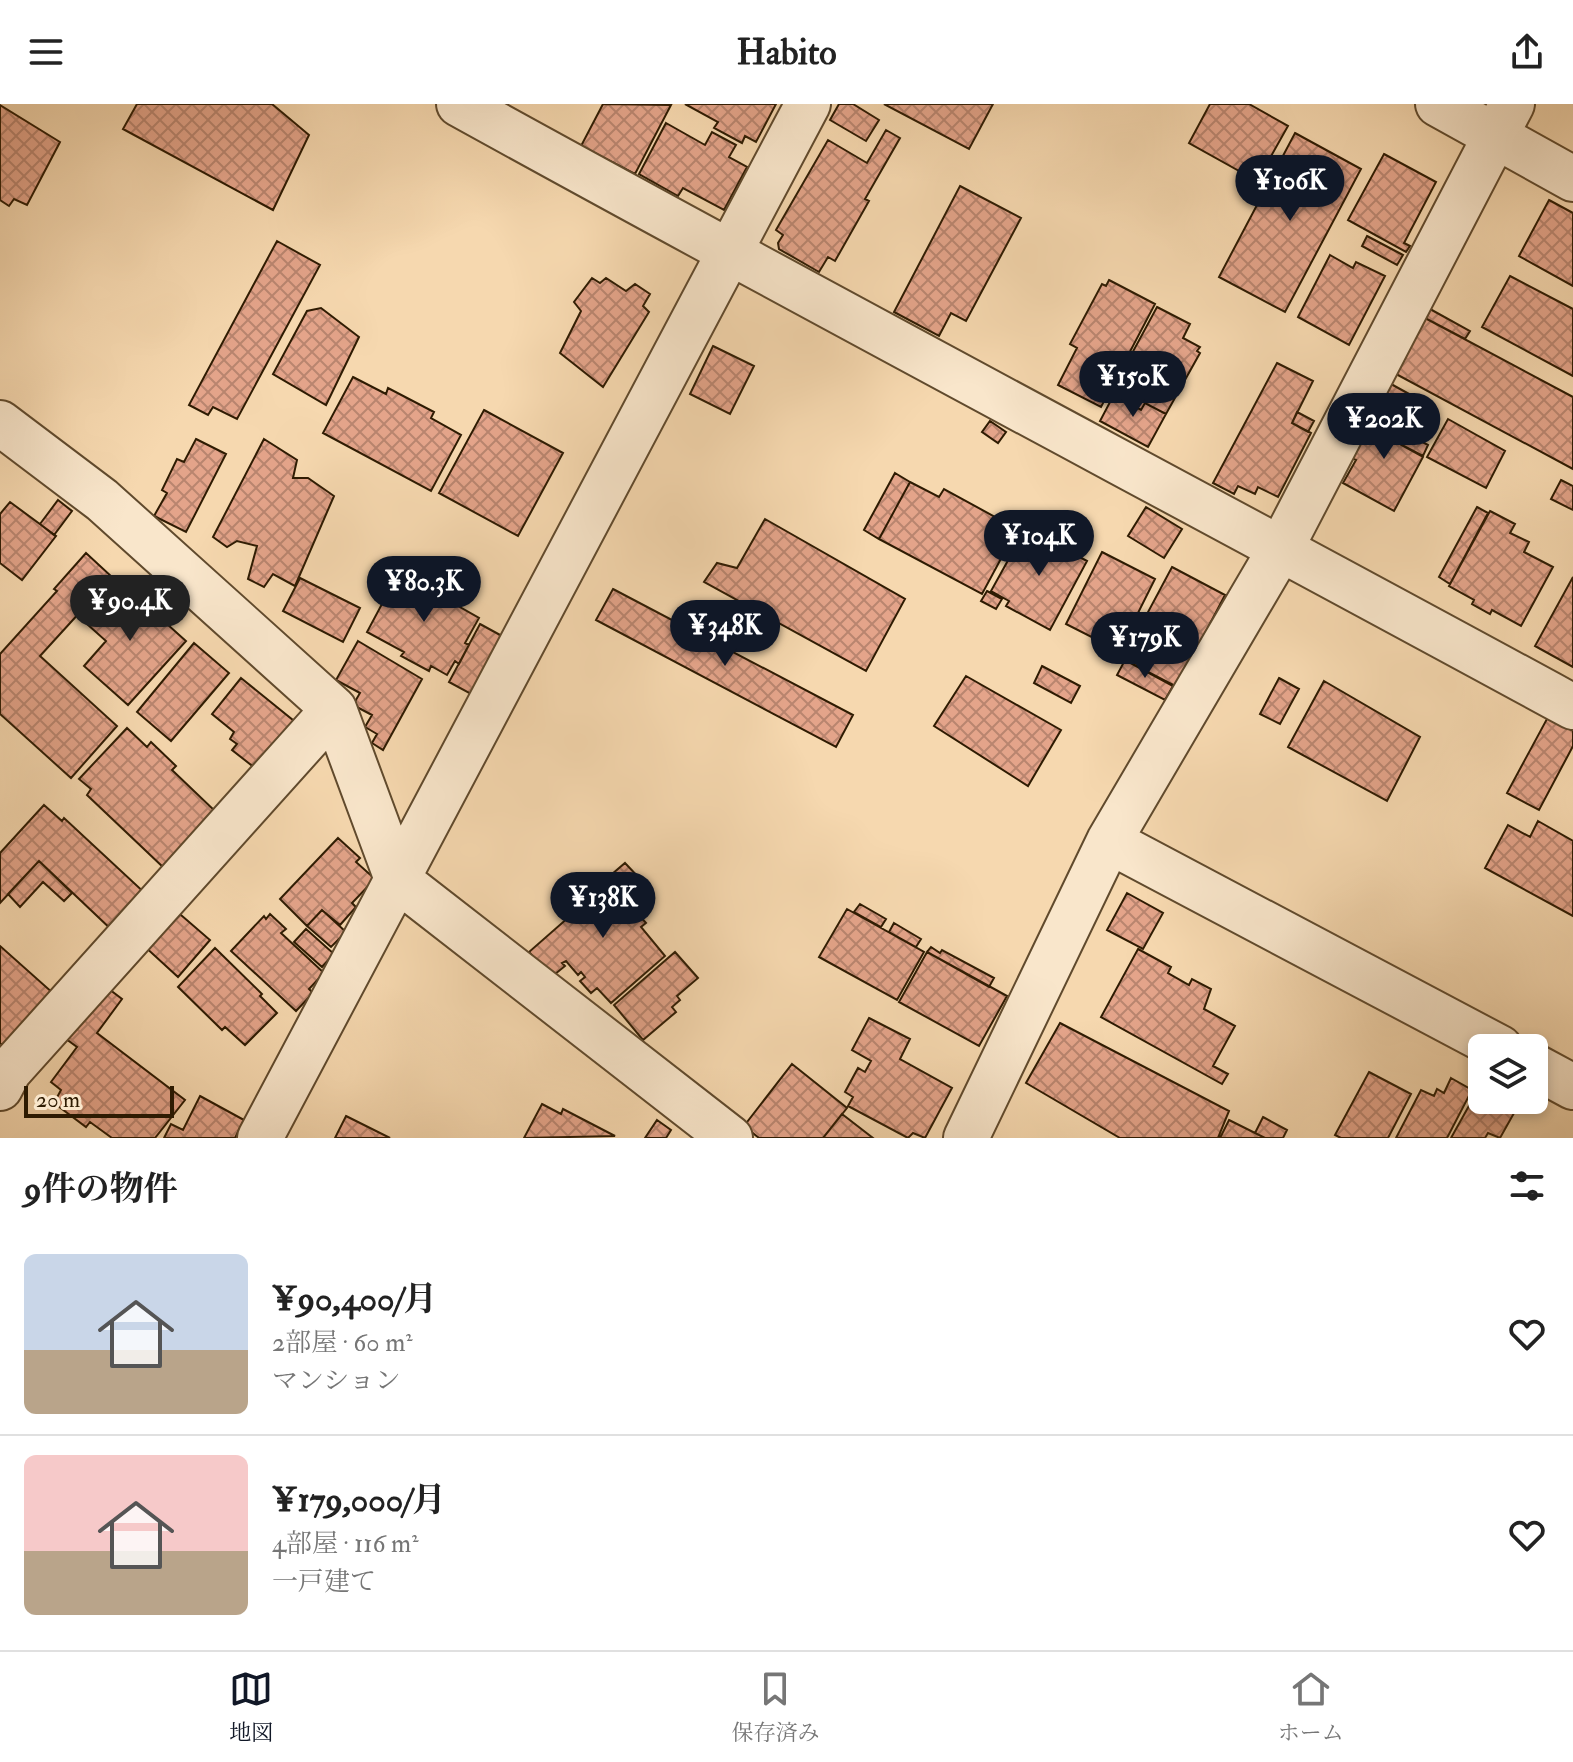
<!DOCTYPE html>
<html lang="ja">
<meta charset="utf-8">
<style>
:root{--surface:#fff;--page:#f2f2f2;--text:#222;--muted:#767676;--line:#e0e0e0;--accent:#111827}
body{margin:0;font-family:"IM FELL Double Pica","Noto Serif JP",serif;background:var(--page);color:var(--text);height:100vh;display:flex;flex-direction:column;font-size:30px;white-space:nowrap}
*{box-sizing:border-box;margin:0}
p{font-size:26px;color:var(--muted)}
.icon{flex:none;width:44px;height:44px;fill:none;stroke:currentColor;stroke-width:2;stroke-linecap:round;stroke-linejoin:round}
.map{position:relative;height:1034px;overflow:hidden}
.drawer{display:flex;flex-direction:column;background:var(--surface);flex:1}
.drawer>*{flex:none}
.fabs{position:absolute;left:1468px;top:930px;display:grid;gap:16px}
.fabs a{display:grid;place-items:center;width:80px;height:80px;border-radius:12px;background:var(--surface);box-shadow:0 4px 12px #0003;font-size:40px}
.scale{position:absolute;left:24px;bottom:20px;width:150px;box-sizing:border-box;padding-left:8px;border:4px solid #2e1b02;border-top:0;font-size:22px;line-height:28px;white-space:nowrap;color:#2e1b02;-webkit-text-stroke:6px #f9e6cb;paint-order:stroke}
.price{position:absolute;translate:-50% -68px;padding:0 18px;border-radius:28px;background:var(--accent);color:#fff;font-size:26px;line-height:52px;filter:drop-shadow(0 2px 4px #0008)}
.price::after{content:'';position:absolute;left:50%;top:48px;width:24px;height:18px;margin-left:-12px;background:inherit;clip-path:polygon(0 0,100% 0,50% 100%)}
.price.selected{background:#222;color:#fff}
ul{padding:0;list-style:none}
li{display:flex;align-items:center;gap:24px;height:200px;padding:0 24px}
li+li{border-top:2px solid var(--line)}
li span{display:grid;place-items:center;flex:none;width:224px;height:160px;border-radius:12px;color:#555}
li>.icon{margin-inline-start:auto}
span .icon{width:96px;height:96px;fill:#fffc;stroke-width:1}
li b{font-size:34px}
h2{display:flex;justify-content:space-between;align-items:center;height:96px;padding:0 24px;font-size:34px}
header{display:flex;justify-content:space-between;align-items:center;height:104px;padding:0 24px;background:var(--surface);font-size:36px;font-weight:700}
.dock{display:flex;justify-content:space-around;align-items:center;height:112px;border-top:2px solid var(--line);background:var(--surface);font-size:22px;color:var(--muted)}
.dock a{display:grid;justify-items:center;gap:4px}
.dock .selected{color:var(--accent)}
.map>svg:first-child{display:block}
.building{fill:url(#building-cross-hatch);stroke:#2e1b02;stroke-width:2}
.lines{fill:none;stroke-linecap:round;stroke-linejoin:round}
.street-casing{stroke:#604a2d;stroke-width:48}
.street{stroke:#f9e6cb;stroke-width:44}
</style>
<header><svg class="icon" aria-label="menu" viewBox="0 0 24 24"><path d="M4 6h16M4 12h16M4 18h16"/></svg>Habito<svg class="icon" aria-label="share" viewBox="0 0 24 24"><path d="M12 15V3M7 8l5-5 5 5M5 13v7h14v-7"/></svg></header>
<div class="map">
<svg width="1573" height="1034" viewBox="0 0 1573 1034">
<defs>
<pattern id="building-cross-hatch" width="8" height="8" patternUnits="userSpaceOnUse" patternTransform="scale(2)"><rect width="8" height="8" fill="#e4a48a"/><path d="M0 0l8 8M0 8l8-8" fill="none" stroke="#b9856f"/></pattern>
</defs>
<rect width="100%" height="100%" fill="#f6d8af"/>
<filter id="stains"><feTurbulence type="fractalNoise" baseFrequency=".0025" numOctaves="4"/><feColorMatrix values="0 0 0 0 .2 0 0 0 0 .09 0 0 0 0 .02 0 0 0 .5 -.17"/></filter>
<radialGradient id="worn" r=".72"><stop offset=".6" stop-color="#630" stop-opacity="0"/><stop offset="1" stop-color="#630" stop-opacity=".3"/></radialGradient>
<path class="building" d="M137 0H272L309 31 273 106 123 25Z
M603 0 671 1 635 70 581 42Z
M685 0H776L756 38 745 32 742 39 714 24 718 18Z
M839 0H853L879 16 866 37 830 16Z
M884 0H993L969 45Z
M1210 0H1249L1288 22 1257 77 1189 39Z
M0 1 60 38 27 101 14 95 9 102 0 96Z
M666 19 705 41 712 28 736 41 729 53 747 63 724 106 683 84 678 92 639 70Z
M886 26 900 34 865 95 869 97 835 157 828 153 819 168 779 145 778 139 783 131 776 126 828 36 867 59Z
M1295 29 1361 65 1285 208 1219 173Z
M1384 50 1436 78 1404 139 1410 142 1406 148 1348 116Z
M960 82 1021 114 966 217 951 209 939 232 894 208Z
M1549 96 1573 109V182L1519 152Z
M1367 132 1403 151 1397 161 1362 142Z
M277 137 320 161 237 315 213 303 208 311 189 301Z
M1330 151 1353 164 1356 158 1385 172 1349 241 1298 213Z
M1510 172 1573 205V272L1482 223Z
M592 174 600 179 606 174 626 187 635 180 650 190 643 202 649 208 603 283 560 249 581 207 574 198Z
M1109 176 1155 200 1101 303 1058 281 1077 244 1070 240 1102 180 1106 182Z
M1157 203 1190 220 1183 234 1200 243 1197 247 1200 249 1166 310 1145 299 1141 306 1119 294 1126 282 1117 277Z
M321 204 359 233 326 301 273 270 307 207Z
M1430 205 1470 227 1465 235 1425 214Z
M1425 214 1573 293V365L1396 270Z
M713 242 754 262 730 310 690 290Z
M1277 259 1313 277 1292 319 1311 329 1278 393 1258 383 1255 390 1238 382 1234 390 1213 379Z
M353 273 386 290 388 284 434 308 431 314 461 331 431 387 323 329Z
M1120 279 1126 282 1119 294 1141 306 1145 299 1166 310 1148 343 1100 317Z
M1391 280 1429 301 1417 322 1385 302 1383 304 1379 302Z
M1385 302 1410 316 1398 339 1423 353 1394 407 1343 379 1356 356 1351 354 1368 322 1372 324Z
M484 306 563 349 518 432 439 389Z
M1297 308 1314 317 1308 328 1292 319Z
M1448 315 1505 347 1486 384 1427 353Z
M990 317 1006 328 998 339 982 328Z
M1404 328 1428 341 1423 352 1398 339Z
M196 335 226 350 186 428 154 412 167 389 162 386 177 355 184 358Z
M264 335 297 356 293 374H308L334 392 295 482 273 470 264 483 248 475 257 442 237 437 227 443 213 433Z
M895 369 910 378 879 435 864 426Z
M1561 376 1573 382V406L1551 395Z
M910 378 939 393 944 385 1017 425 982 490 879 435Z
M58 396 72 407 54 431 40 420Z
M10 398 56 432 22 476 0 459V410Z
M1146 403 1182 425 1164 454 1128 432Z
M1477 403 1488 409 1450 480 1439 473Z
M1490 407 1515 420 1510 429 1529 438 1524 448 1553 463 1521 522 1492 506 1490 510 1472 500 1474 496 1449 482Z
M765 415 905 495 866 567 704 478 717 459 737 464Z
M1026 424 1087 457 1050 526 1006 502 1009 497 991 487Z
M1102 448 1155 475 1119 547 1066 520Z
M86 449 112 473 40 552 117 622 71 674 0 610V550L57 487 54 485Z
M1172 463 1225 491 1177 583 1123 555Z
M399 468 424 481 427 475 448 487 444 494 479 514 465 539 469 541 459 560 455 557 447 571 431 562 429 567 401 552 404 548 367 528Z
M1573 473V563L1535 542Z
M300 474 360 504 343 538 283 507Z
M119 477 186 537 128 601 84 562 106 537 88 521 97 511 92 507Z
M613 485 853 611 836 643 596 516Z
M987 487 1002 495 996 505 981 497Z
M480 520 502 532 471 590 449 578Z
M358 537 422 575 383 646 372 639 377 630 365 623 372 611 353 601 360 589 336 576Z
M194 539 229 569 171 637 137 608Z
M1125 556 1173 582 1165 596 1117 571Z
M1042 562 1080 582 1071 599 1034 579Z
M966 572 1061 626 1028 682 934 622Z
M241 574 299 621 260 668 232 646 237 640 230 635 234 628 212 610Z
M1279 574 1299 585 1280 620 1260 610Z
M1324 577 1420 633 1387 697 1288 643Z
M1548 613 1573 627V642L1539 706 1507 689Z
M127 624 147 643 151 638 176 662 172 666 216 708 164 764 87 691 91 685 79 675Z
M44 701 62 717 64 714 148 792 115 829 39 757 0 799V749Z
M1538 717 1573 737V812L1485 764 1508 721 1530 733Z
M338 734 360 754 356 758 375 775 352 799 356 803 340 821 322 806 307 822 280 795Z
M39 757 72 789 64 797 43 778 20 803 8 790Z
M625 759 642 777 621 796 623 799 626 797 646 819 641 823 665 852 611 899 597 884 591 889 580 877 585 873 581 868 578 871 566 857 562 859 565 862 554 871 547 869 529 848 594 791 591 788Z
M1127 789 1163 809 1143 845 1107 826Z
M860 800 886 815 881 823 854 808Z
M174 805 210 836 178 873 143 841Z
M847 805 924 848 897 896 819 853Z
M322 806 346 828 331 843 307 822Z
M270 810 286 825 281 829 324 869 309 885 313 889 296 907 231 847 264 812 266 815Z
M894 819 921 835 916 843 889 828Z
M306 825 334 850 322 863 294 838Z
M0 842 54 890 6 944 0 939Z
M931 843 940 849 942 846 994 874 989 883 927 848Z
M215 844 262 890 260 892 277 909 245 941 225 923 222 926 178 883Z
M1138 845 1171 863 1168 869 1189 881 1192 875 1211 885 1204 905 1235 922 1213 962 1228 970 1222 980 1101 913Z
M675 848 698 874 677 892 680 896 672 903 676 908 643 936 614 901Z
M927 848 1007 892 979 942 899 898Z
M101 879 122 895 97 929 185 996 155 1034H112L90 1018 86 1023 54 999 61 986 51 978 77 943 62 932Z
M869 914 910 935 900 955 952 984 925 1034 913 1029 908 1034 848 1002 853 993 845 988 858 964 865 968 871 957 852 946Z
M1060 919 1229 1007 1218 1034H1120L1026 979Z
M792 960 847 1004 823 1034H759L744 1022Z
M1369 968 1411 990 1388 1034H1341L1335 1031Z
M1451 974 1472 986 1447 1034H1396L1421 986 1434 992 1437 985 1444 989Z
M1480 982 1482 996H1506L1518 1002 1500 1034 1488 1029 1485 1034H1451Z
M200 992 244 1016 235 1034H164L171 1020 183 1026Z
M542 1000 561 1010 563 1005 615 1032 524 1034Z
M842 1010 873 1034H823Z
M346 1012 390 1034H335Z
M1263 1013 1287 1026 1283 1034H1265L1255 1029Z
M657 1016 671 1026 666 1034H645Z
M1229 1016 1265 1034H1220Z"/>
<g class="lines">
<g class="street-casing">
<path id="street" d="M459 0C828 204 1202 401 1573 603
M1438 0 1573 75
M0 319 102 396 334 605 397 775 730 1034
M1109 737 1500 944
M1534 962 1573 983
M0 984 9 967 334 605
M260 1034 808 0
M966 1034 1109 737 1281 444 1512 0"/>
</g>
<use href="#street" class="street"/>
</g>
<rect width="100%" height="100%" filter="url(#stains)"/>
<rect width="100%" height="100%" fill="url(#worn)"/>
</svg>
<div class="fabs">
<a><svg class="icon" aria-label="layers" viewBox="0 0 24 24"><path d="M12 4l9 5-9 5-9-5zM3 14l9 5 9-5"/></svg></a>
</div>
<div class="scale">20 m</div>
<b class="price" style="left:1290px;top:119px">¥106K</b>
<b class="price" style="left:1133px;top:315px">¥150K</b>
<b class="price" style="left:1384px;top:357px">¥202K</b>
<b class="price" style="left:1039px;top:474px">¥104K</b>
<b class="price" style="left:424px;top:520px">¥80.3K</b>
<b class="price selected" style="left:130px;top:539px">¥90.4K</b>
<b class="price" style="left:725px;top:564px">¥348K</b>
<b class="price" style="left:1145px;top:576px">¥179K</b>
<b class="price" style="left:603px;top:836px">¥138K</b>
</div>
<section class="drawer">
<h2>9件の物件<svg class="icon" aria-label="filters" viewBox="0 0 24 24"><path d="M4 7h16M4 17h16"/><circle cx="9" cy="7" r="2"/><circle cx="15" cy="17" r="2"/></svg></h2>
<ul>
<li><span style="background:linear-gradient(#c9d6e8 60%,#b9a48a 0)"><svg class="icon" aria-label="home" viewBox="0 0 24 24"><path d="M3 11l9-7 9 7M6 9v11h12V9"/></svg></span><div><b>¥90,400/月</b><p>2部屋 · 60 m²</p><p>マンション</p></div><svg class="icon" aria-label="heart" viewBox="0 0 24 24"><path d="M12 20l-8-8c-3-5 5-10 8-4 3-6 11-1 8 4z"/></svg></li>
<li><span style="background:linear-gradient(#f6c9c9 60%,#b9a48a 0)"><svg class="icon" aria-label="home" viewBox="0 0 24 24"><path d="M3 11l9-7 9 7M6 9v11h12V9"/></svg></span><div><b>¥179,000/月</b><p>4部屋 · 116 m²</p><p>一戸建て</p></div><svg class="icon" aria-label="heart" viewBox="0 0 24 24"><path d="M12 20l-8-8c-3-5 5-10 8-4 3-6 11-1 8 4z"/></svg></li>
</ul>
</section>
<nav class="dock">
<a class="selected"><svg class="icon" aria-label="map" viewBox="0 0 24 24"><path d="M3 6l6-2 6 2 6-2v14l-6 2-6-2-6 2zM9 4v14M15 6v14"/></svg>地図</a>
<a><svg class="icon" aria-label="saved" viewBox="0 0 24 24"><path d="M7 4h10v16l-5-4-5 4z"/></svg>保存済み</a>
<a><svg class="icon" aria-label="home" viewBox="0 0 24 24"><path d="M3 11l9-7 9 7M6 9v11h12V9"/></svg>ホーム</a>
</nav>
